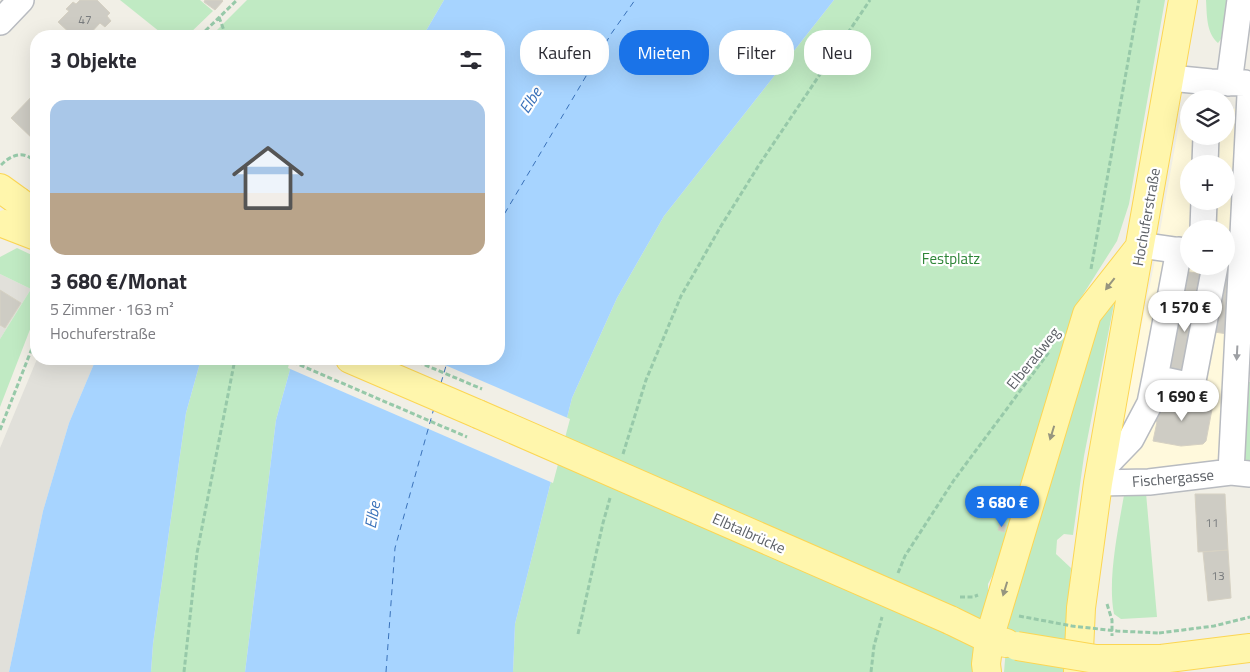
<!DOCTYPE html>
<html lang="de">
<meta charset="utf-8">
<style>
:root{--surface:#fff;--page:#f2f2f3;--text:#2b2b33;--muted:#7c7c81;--line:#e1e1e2;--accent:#1a73e8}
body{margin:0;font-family:"Titillium Web",sans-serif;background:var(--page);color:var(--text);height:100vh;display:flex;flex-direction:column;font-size:19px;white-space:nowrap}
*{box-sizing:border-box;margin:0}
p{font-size:16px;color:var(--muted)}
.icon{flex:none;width:28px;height:28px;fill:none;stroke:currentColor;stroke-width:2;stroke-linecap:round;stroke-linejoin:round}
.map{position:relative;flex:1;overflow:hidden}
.sheet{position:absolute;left:30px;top:30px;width:475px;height:335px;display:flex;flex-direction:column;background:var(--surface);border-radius:20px;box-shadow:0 5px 20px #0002}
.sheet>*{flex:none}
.top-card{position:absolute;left:520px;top:30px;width:475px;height:45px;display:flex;gap:10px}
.fabs{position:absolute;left:1180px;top:90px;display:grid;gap:10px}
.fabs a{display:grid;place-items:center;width:55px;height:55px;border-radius:50%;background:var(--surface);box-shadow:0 5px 20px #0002;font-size:25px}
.price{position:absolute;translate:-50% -42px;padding:0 11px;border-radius:18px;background:#fff;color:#222;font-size:16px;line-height:32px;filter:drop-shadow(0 1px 2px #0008)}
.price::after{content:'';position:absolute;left:50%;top:30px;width:15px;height:11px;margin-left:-8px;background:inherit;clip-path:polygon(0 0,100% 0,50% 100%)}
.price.current{background:var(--accent);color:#fff}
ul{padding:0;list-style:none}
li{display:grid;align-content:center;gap:10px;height:265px;padding:0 20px}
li+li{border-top:1px solid var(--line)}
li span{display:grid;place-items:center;height:155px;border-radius:15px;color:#555}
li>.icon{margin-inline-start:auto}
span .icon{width:90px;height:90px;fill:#fffc;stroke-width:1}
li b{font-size:21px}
h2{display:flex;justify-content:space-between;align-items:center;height:60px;padding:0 20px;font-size:21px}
.pill{padding:0 18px;border-radius:20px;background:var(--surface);box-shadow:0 5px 20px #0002;font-size:18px;line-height:45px}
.pill.current{background:var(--accent);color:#fff}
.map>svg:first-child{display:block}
.commercial{fill:#fff9dc;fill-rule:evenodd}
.industrial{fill:#e1e0da}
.green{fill:#c0eac3}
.water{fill:#a7d4ff}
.pier{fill:#f1efe6}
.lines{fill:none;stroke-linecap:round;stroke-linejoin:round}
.ferry{stroke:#3a72ba;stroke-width:1;stroke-dasharray:6 5;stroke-linecap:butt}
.building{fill:#ceccc4;stroke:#d6d1c3}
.minor-casing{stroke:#b8bbc0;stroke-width:28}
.major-casing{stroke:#fcd653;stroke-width:30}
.path{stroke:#97c9a9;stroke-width:3;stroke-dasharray:5 2.5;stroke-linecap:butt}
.minor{stroke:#fff;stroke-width:25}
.major{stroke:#fff6ac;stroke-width:28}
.major-bridge-casing{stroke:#fcd653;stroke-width:30;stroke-linecap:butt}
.path-bridge{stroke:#97c9a9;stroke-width:3;stroke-dasharray:5 2.5;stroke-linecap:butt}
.major-bridge{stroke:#fff6ac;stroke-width:28}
.oneway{fill:#96957f}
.oneway2{fill:#9ea0a4}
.labels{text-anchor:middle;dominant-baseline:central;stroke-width:4.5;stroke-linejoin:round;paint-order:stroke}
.number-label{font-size:12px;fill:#797c7e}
.street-label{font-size:15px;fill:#5d6167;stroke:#fff}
.park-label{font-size:15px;fill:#2e8537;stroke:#fff}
.water-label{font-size:16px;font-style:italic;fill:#3a72ba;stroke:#fff}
</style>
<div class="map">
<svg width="1250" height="672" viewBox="0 0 1250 672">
<rect width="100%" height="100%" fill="#f1efe6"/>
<path class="commercial" d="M1239 108 1222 468 1124 471 1120 428 1154 265 1179 124 1189 113V136H1226V110ZM1189 164H1226V201H1189ZM1189 229H1226V266H1189Z"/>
<path class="industrial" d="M0 274 31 289 0 339Z
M37 359H96L69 423 43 511 9 672H0V448Z"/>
<path class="green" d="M120 0H200L213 11 187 36H165Z
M247 0H444L423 36H211Z
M834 0H1165L1129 204 1117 241 1079 301 1074 312 998 565 988 584 989 639 972 668 973 672H513L515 624 572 398 617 298 664 216Z
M1206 0H1228L1221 39 1218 43C1206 33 1207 14 1206 0Z
M17 248 36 257V314L0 407V339L31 289 0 274V257Z
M1116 294 1084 456 1073 535 1064 534 1057 540 1056 554 1071 568 1063 672H1004L1009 611 1103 306Z
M201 359H293L276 420 245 672H151L153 644 186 413Z
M1244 382H1250V465L1243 459Z
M1125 489 1146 493 1157 617 1121 619 1114 614C1107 578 1119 526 1125 489Z"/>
<path class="water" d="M444 0H834L664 216 617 298 572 398 515 624 513 672H245L276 420 293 359H499V36H423Z
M96 359H201L186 413 153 644 151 672H9L43 511 69 423Z"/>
<path class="pier" d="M290 359H431L570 419 553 483 288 368Z"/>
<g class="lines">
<path class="ferry" d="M499 223 611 34 635 0
M441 383 448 359
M386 672 395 548 434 408"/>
</g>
<path class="building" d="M80 0H97L110 13 107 16 111 21 105 27 100 23 88 36H73L58 22 69 11 66 9 73 2 76 4Z
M205 0H222L223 1 215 10 204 2Z
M36 92V142L11 118Z
M1170 269 1216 276 1193 401 1158 399Z
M1220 277 1234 278 1228 334 1214 332Z
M0 290 21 303 5 328 0 325Z
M1158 399 1213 404 1206 441 1203 444 1181 446 1153 441 1157 422 1154 421Z
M1195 494H1225L1228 550 1198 552Z
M1000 524 1006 525 1004 532 998 530Z
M1228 550 1231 598 1208 601 1203 552Z"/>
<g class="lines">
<g class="minor-casing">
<path id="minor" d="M0 22 21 0
M1170 78 1211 82 1245 83
M1229 83 1240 0
M1205 164 1206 136
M1203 229 1204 201
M1140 245 1189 252
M1179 250 1155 378 1192 386 1215 266
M1102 469 1131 439 1150 403 1155 378
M1231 472 1250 95
M1098 483 1149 482 1231 472 1250 474"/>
</g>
<g class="major-casing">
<path id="major" d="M0 188 18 201
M350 359 478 414
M950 620 989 639 1006 643
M1161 659 1250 648
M987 672 986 664 989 639 1087 314 1138 249
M1078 672 1081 608 1098 483 1183 0"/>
</g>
<path class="path" d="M219 17 226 36
M200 36 237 0
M1 165C12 154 25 150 36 163
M1091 269 1139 0
M0 430 36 338
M623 454 646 380 681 296 721 226 759 165 870 0
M898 573 905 556 954 480 1049 352
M960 597H973L978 595
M1107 604 1112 620V636
M1159 633 1214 626 1250 617
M578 634 603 523 610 498
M184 672 197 553 235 359
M871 672 874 646 882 617"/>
<use href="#minor" class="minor"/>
<use href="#major" class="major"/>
<g class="major-bridge-casing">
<path id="major-bridge" d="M18 201 36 214
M5 224 36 236
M478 414 950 620
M1017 646 1096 659H1161"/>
</g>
<path class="path-bridge" d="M286 359 467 437
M411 359 482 389
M1019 616 1072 626 1117 631 1159 633"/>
<use href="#major-bridge" class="major-bridge"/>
</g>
<defs><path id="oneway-solid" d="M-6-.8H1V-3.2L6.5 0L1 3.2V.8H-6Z" transform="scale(1.25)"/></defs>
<g class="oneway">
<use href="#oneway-solid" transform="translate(1110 284) rotate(128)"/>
<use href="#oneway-solid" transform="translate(1052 433) rotate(107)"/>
<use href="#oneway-solid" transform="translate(1005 589) rotate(107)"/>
</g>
<use class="oneway2" href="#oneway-solid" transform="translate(1237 353) rotate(93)"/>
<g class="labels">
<g class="number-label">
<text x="85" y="19">47</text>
<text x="1212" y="522">11</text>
<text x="1218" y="575">13</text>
</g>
<g class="street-label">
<text transform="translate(1146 217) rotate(-80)">Hochuferstraße</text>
<text transform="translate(1033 358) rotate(-51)">Elberadweg</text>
<text transform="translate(1173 478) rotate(-5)">Fischergasse</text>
<text transform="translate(749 533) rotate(24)">Elbtalbrücke</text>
</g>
<g class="park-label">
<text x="951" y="258">Festplatz</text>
</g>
<g class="water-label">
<text transform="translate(530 100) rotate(-57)">Elbe</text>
<text transform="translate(372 515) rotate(-80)">Elbe</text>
</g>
</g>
</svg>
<div class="fabs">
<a><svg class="icon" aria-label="layers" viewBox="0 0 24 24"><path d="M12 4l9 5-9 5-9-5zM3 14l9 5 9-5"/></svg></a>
<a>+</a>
<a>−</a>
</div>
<b class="price" style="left:1185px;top:333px">1 570 €</b>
<b class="price" style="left:1182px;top:422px">1 690 €</b>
<b class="price current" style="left:1002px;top:528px">3 680 €</b>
<div class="top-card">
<a class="pill">Kaufen</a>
<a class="pill current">Mieten</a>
<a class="pill">Filter</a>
<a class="pill">Neu</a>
</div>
<section class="sheet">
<h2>3 Objekte<svg class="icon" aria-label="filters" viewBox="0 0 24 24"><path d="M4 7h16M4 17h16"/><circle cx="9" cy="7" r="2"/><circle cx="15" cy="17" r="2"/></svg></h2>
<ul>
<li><span style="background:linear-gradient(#a9c7e8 60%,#b9a48a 0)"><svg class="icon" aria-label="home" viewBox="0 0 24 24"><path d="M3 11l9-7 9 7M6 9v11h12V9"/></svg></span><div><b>3 680 €/Monat</b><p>5 Zimmer · 163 m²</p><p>Hochuferstraße</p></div></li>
</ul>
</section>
</div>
